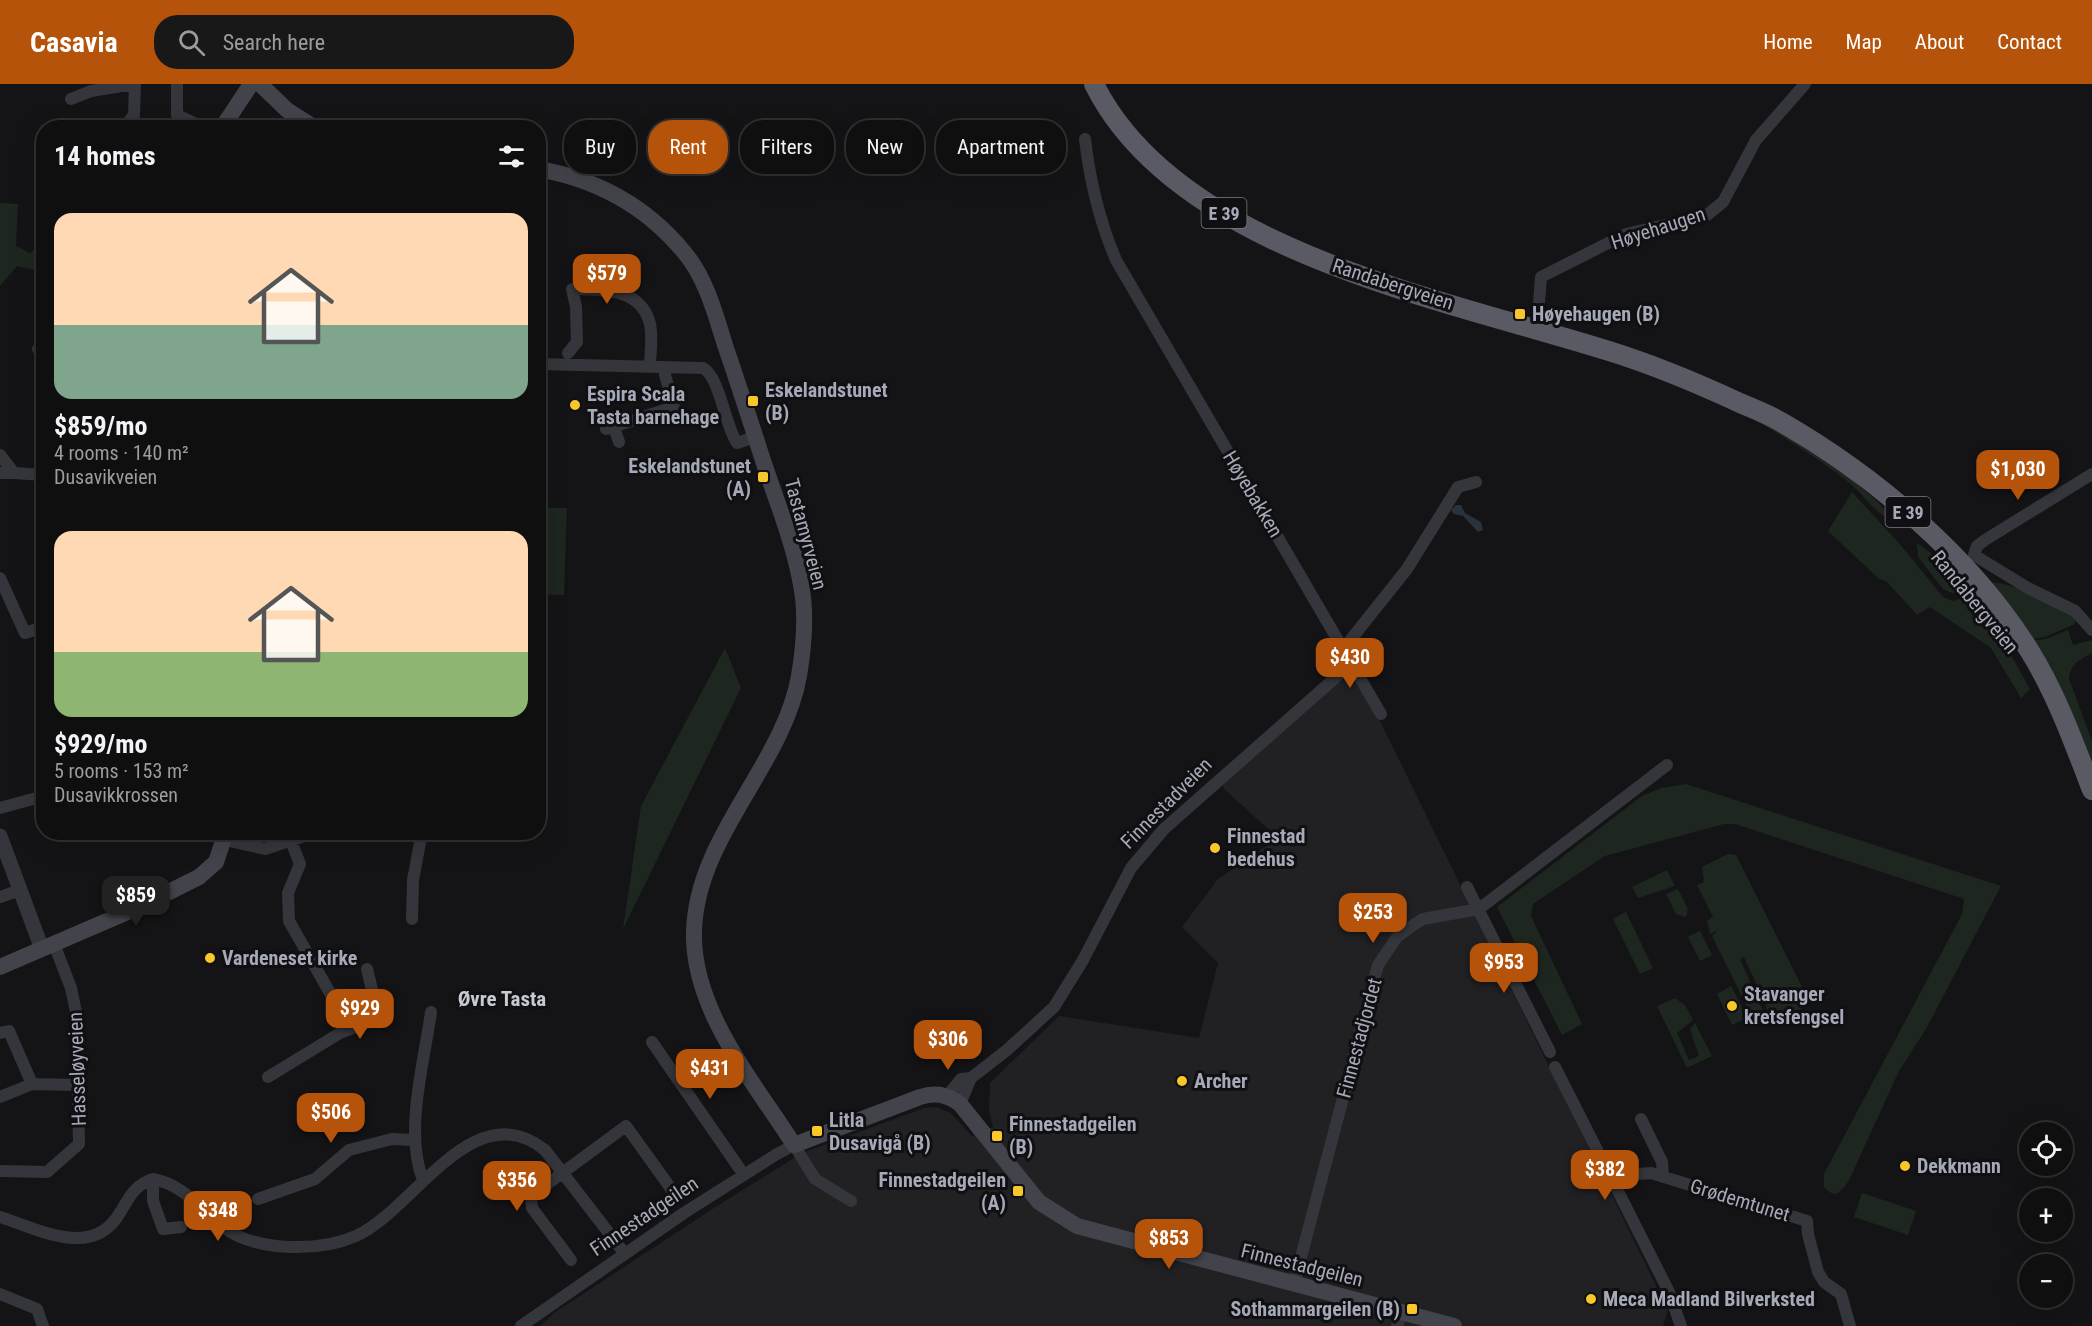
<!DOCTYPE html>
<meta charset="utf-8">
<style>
:root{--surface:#0f0f10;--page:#181819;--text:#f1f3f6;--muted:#9b9c9f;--line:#2f2f30;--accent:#b45309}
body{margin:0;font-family:"Roboto Condensed",sans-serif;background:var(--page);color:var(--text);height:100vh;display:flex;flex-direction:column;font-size:22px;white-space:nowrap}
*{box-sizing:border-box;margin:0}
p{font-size:20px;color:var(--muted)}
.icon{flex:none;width:33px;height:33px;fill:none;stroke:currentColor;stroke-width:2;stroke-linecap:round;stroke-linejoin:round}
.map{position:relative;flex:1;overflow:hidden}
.panel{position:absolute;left:36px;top:36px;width:510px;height:720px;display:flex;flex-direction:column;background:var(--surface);border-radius:24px;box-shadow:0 6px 24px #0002,0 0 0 2px var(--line)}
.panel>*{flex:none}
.hud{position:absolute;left:564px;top:36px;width:570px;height:54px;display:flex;gap:12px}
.tools{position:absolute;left:2019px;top:1038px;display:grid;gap:12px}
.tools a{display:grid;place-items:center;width:54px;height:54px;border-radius:50%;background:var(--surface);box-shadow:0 6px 24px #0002,0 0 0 2px var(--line);font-size:30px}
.price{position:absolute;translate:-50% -51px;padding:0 14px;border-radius:12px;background:var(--accent);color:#fff;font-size:20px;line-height:39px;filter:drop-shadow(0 2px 3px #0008)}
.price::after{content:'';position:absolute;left:50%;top:36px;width:18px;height:14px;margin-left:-9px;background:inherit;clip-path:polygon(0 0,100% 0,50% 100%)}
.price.current{background:#222;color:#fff}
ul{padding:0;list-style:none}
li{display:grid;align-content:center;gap:12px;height:318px;padding:0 18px}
li span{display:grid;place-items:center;height:186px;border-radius:18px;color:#555}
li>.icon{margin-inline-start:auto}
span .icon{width:108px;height:108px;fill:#fffc;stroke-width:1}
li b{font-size:26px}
h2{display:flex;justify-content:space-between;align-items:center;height:72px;padding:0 18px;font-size:26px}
.tag{padding:0 21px;border-radius:24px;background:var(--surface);box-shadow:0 6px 24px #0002,0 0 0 2px var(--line);font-size:21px;line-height:54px}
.tag.current{background:var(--accent);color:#fff}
header{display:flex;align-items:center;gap:36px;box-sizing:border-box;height:84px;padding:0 30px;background:var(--accent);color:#fff}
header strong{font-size:28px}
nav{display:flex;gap:33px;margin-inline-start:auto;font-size:21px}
.search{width:420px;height:54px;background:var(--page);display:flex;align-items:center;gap:15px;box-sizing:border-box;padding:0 21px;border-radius:24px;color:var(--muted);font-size:22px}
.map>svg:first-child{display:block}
.built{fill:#212023}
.green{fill:#1e2620}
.water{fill:#2a323b}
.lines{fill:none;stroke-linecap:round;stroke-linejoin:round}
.minor{stroke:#35363b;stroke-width:12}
.tertiary{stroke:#35363b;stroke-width:15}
.secondary{stroke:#43444b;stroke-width:16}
.trunk{stroke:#595a64;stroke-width:20}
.poi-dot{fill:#f9c72a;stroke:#100f11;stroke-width:2}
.labels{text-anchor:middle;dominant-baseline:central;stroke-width:6;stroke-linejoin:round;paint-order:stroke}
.shield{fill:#100f11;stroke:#797b85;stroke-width:1.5}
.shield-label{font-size:18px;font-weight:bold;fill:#a6a9b7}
.street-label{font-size:20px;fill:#a6a9b7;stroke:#100f11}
.poi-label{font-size:20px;font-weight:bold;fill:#a6a9b7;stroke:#100f11;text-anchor:start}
.neighbourhood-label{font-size:21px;font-weight:bold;fill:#c7c9d3;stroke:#100f11}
</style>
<header>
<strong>Casavia</strong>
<div class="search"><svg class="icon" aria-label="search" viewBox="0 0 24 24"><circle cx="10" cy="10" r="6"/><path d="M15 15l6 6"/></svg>Search here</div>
<nav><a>Home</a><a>Map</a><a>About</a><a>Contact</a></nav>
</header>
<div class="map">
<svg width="2092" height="1242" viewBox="0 0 2092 1242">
<rect width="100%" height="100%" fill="#141416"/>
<path class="built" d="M1338 595 1362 600 1668 1226 1663 1242H540L554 1229 717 1122 802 1069 924 1024 936 1023 951 1029 972 1052 993 1043 989 1026 990 999 1059 932 1199 954 1218 879 1182 843 1218 795 1278 754 1224 705 1223 700Z"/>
<path class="green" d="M0 119 18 120 16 162 30 169 44 158 43 178 35 186 17 182 0 202Z
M1748 328C1800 361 1858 391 1897 439 1876 432 1864 410 1847 397 1815 372 1780 350 1744 330Z
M1852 408 1899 459 1943 513 1953 517 1969 512 1997 546 2030 605 2021 614 1991 564 1930 523 1917 531 1887 498 1878 494 1828 447Z
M539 424H567L564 511 539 510Z
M1917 459 1936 473 1964 506 1955 510 1943 505 1918 473Z
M1985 498C2015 497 2048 520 2075 533V540L2045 553 2029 555Z
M2068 546 2073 561 2092 556V569C2080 575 2070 580 2069 595L2092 657V698L2049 585 2053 575 2047 587 2029 557 2046 555Z
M725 564 741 604 623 845 641 722Z
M1686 700 2001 802 1926 945 1899 987 1850 1094C1843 1106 1836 1117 1824 1103V1090L1962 830 1964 815 1735 740H1724L1605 772 1533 820 1531 832 1582 940 1562 951 1497 823 1642 712 1661 704Z
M1728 770 1736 771 1809 917 1806 922 1773 939 1769 935 1765 918 1744 873 1740 875 1762 925V932L1756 941 1712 852 1718 846 1710 850 1707 837 1713 833 1697 801 1704 798 1702 783Z
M1667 786 1675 802 1638 814 1632 803Z
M1678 805 1688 825 1686 833 1676 830 1666 810Z
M1626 828 1653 884 1640 890 1613 835Z
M1700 847 1712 871 1700 877 1688 853Z
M1731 902 1747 934 1732 941 1717 910Z
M1675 914 1685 921 1693 936 1677 949 1689 976 1699 972 1690 945 1695 939 1712 972 1687 984 1657 922Z
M1862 1109 1916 1127 1908 1151 1854 1133Z"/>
<path class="water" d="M1456 421H1461L1465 429 1481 438 1483 446 1478 448 1463 432 1454 430 1451 426Z"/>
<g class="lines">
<path class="minor" d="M177 0V31L204 44
M71 15 91 7 134 0
M124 44 134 31 135 0
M1085 55C1090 98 1099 136 1116 176L1381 630
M538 217 541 220 538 259
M1537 245 1541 193 1626 150 1707 131 1723 118 1756 56 1805 0
M38 265 44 259
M568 269 577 258 576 223 572 205C602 206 641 203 650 240 653 253 650 270 650 283
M538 280 703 284C720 293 725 342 737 359L755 353
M614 343 619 358
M606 345 674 323 665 291V283
M0 371 14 389H0
M14 389 44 391
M2092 390 1985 456 1977 462 1974 471 2028 504 2075 527 2092 546
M0 494 25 549 44 543
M1344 564 1407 485 1458 403 1476 398
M0 724 44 712
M225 756 265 765 316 748
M291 757 300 780 288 809 289 837 350 944
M1467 803 1550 968
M0 813 20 806
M412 835 413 796 422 748
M0 949 9 947 32 1000 76 1001
M652 958 744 1091
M1555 983 1669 1208 1681 1242
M268 993 340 949 375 936V918L367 885
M947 1012 961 995 971 994 1007 966 1054 923 1083 876 1131 784 1164 745 1352 579
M0 1013 32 1000
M960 1020 971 994
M1641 1035 1662 1078 1663 1093
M0 1087 47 1088 79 1060 76 928 71 904 54 860
M153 1095V1117L163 1145 181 1143
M423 1096C404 1048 424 979 431 928
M1614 1103 1638 1090 1651 1089 1807 1137 1808 1150 1818 1188 1824 1198 1841 1210 1850 1242
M258 1115 315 1095 349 1066 392 1055 413 1056
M0 1133C41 1146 94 1176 121 1127 130 1112 136 1100 153 1095 185 1101 199 1125 223 1143 256 1168 319 1168 356 1152 413 1127 473 1008 545 1066L625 1170
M571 1176 532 1124 531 1112 626 1042 672 1106
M1294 1200 1378 881 1397 853 1412 842 1423 835 1479 825 1667 681
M0 1210 37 1225 43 1242
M521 1242 684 1129 777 1070 794 1061 815 1095 851 1117
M1397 1242 1402 1229"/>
<path class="tertiary" d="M0 752 42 865"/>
<path class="secondary" d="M260 0 287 26 315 44
M222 44 251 0
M538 85C596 95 646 122 684 168 706 194 715 229 725 261 737 296 748 330 759 364 773 409 793 455 801 501 807 530 804 562 799 592 783 682 696 753 694 848 692 926 754 998 794 1061L920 1013C935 1008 946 1010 960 1020L1039 1118 1077 1142 1454 1242
M0 883 137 824 199 793 216 778 226 748"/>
<path class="trunk" d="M1094 0C1177 167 1445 215 1609 267 1654 281 1697 299 1740 319 1754 325 1768 330 1781 338 1875 392 1971 473 2029 566 2056 609 2074 659 2092 706"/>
</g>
<g class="poi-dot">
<rect x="1514" y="224" width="12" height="12" rx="3"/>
<rect x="747" y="311" width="12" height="12" rx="3"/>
<circle cx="575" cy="321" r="6"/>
<rect x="757" y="387" width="12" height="12" rx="3"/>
<circle cx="1215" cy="764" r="6"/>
<circle cx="210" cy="874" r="6"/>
<circle cx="1732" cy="922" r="6"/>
<circle cx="1182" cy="997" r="6"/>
<rect x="811" y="1041" width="12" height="12" rx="3"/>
<rect x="991" y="1046" width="12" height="12" rx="3"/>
<circle cx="1905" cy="1082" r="6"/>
<rect x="1012" y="1101" width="12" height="12" rx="3"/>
<circle cx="1591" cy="1215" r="6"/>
<rect x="1406" y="1219" width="12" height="12" rx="3"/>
</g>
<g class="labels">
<g class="shield">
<rect x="1201.5" y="114" width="45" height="30" rx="4.5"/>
<rect x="1885.5" y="413" width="45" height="30" rx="4.5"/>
</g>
<g class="shield-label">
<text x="1224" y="129">E 39</text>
<text x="1908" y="428">E 39</text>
</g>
<g class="street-label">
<text transform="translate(1658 144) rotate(-18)">Høyehaugen</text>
<text transform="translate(1393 200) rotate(18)">Randabergveien</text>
<text transform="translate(1253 410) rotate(59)">Høyebakken</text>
<text transform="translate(806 450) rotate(75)">Tastamyrveien</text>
<text transform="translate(1975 518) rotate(51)">Randabergveien</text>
<text transform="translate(1166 719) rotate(-45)">Finnestadveien</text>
<text transform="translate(1359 954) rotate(-75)">Finnestadjordet</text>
<text transform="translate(77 985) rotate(-92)">Hasseløyveien</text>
<text transform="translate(1740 1116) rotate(17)">Grødemtunet</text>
<text transform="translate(644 1132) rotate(-34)">Finnestadgeilen</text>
<text transform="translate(1302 1181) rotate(14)">Finnestadgeilen</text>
</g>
<g class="poi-label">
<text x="1532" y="230">Høyehaugen (B)</text>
<text x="765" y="306">Eskelandstunet<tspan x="765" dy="23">(B)</tspan></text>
<text x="587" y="310">Espira Scala<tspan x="587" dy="23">Tasta barnehage</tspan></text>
<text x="751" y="382" text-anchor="end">Eskelandstunet<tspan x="751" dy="23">(A)</tspan></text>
<text x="1227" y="752">Finnestad<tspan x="1227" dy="23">bedehus</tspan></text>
<text x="222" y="874">Vardeneset kirke</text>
<text x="1744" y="910">Stavanger<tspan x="1744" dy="23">kretsfengsel</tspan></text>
<text x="1194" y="997">Archer</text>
<text x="829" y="1036">Litla<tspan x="829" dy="23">Dusavigå (B)</tspan></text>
<text x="1009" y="1040">Finnestadgeilen<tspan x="1009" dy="23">(B)</tspan></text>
<text x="1917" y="1082">Dekkmann</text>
<text x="1006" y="1096" text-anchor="end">Finnestadgeilen<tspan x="1006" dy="23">(A)</tspan></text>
<text x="1603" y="1215">Meca Madland Bilverksted</text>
<text x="1400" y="1225" text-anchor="end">Sothammargeilen (B)</text>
</g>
<g class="neighbourhood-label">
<text x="502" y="915">Øvre Tasta</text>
</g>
</g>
</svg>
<div class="tools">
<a><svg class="icon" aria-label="locate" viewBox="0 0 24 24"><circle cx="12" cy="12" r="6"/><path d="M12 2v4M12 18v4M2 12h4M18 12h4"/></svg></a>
<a>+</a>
<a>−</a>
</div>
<b class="price" style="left:607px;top:221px">$579</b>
<b class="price" style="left:2018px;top:417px">$1,030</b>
<b class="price" style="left:1350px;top:605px">$430</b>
<b class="price current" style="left:136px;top:843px">$859</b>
<b class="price" style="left:1373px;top:860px">$253</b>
<b class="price" style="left:1504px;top:910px">$953</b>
<b class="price" style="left:360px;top:956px">$929</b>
<b class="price" style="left:948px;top:987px">$306</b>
<b class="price" style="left:710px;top:1016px">$431</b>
<b class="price" style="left:331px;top:1060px">$506</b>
<b class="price" style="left:1605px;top:1117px">$382</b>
<b class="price" style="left:517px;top:1128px">$356</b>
<b class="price" style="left:218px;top:1158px">$348</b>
<b class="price" style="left:1169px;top:1186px">$853</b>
<div class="hud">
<a class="tag">Buy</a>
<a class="tag current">Rent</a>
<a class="tag">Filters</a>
<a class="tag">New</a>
<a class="tag">Apartment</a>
</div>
<section class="panel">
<h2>14 homes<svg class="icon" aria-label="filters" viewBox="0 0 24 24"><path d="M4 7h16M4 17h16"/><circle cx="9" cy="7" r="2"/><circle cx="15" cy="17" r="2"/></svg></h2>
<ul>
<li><span style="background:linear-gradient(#ffd9b3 60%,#7fa58c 0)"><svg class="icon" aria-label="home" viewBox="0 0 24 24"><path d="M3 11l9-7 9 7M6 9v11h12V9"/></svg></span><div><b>$859/mo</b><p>4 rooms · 140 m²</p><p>Dusavikveien</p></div></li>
<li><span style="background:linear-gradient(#ffd9b3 65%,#8fb573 0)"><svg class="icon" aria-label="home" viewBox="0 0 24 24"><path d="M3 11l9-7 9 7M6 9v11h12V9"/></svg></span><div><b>$929/mo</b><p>5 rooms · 153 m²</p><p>Dusavikkrossen</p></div></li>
</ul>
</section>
</div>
